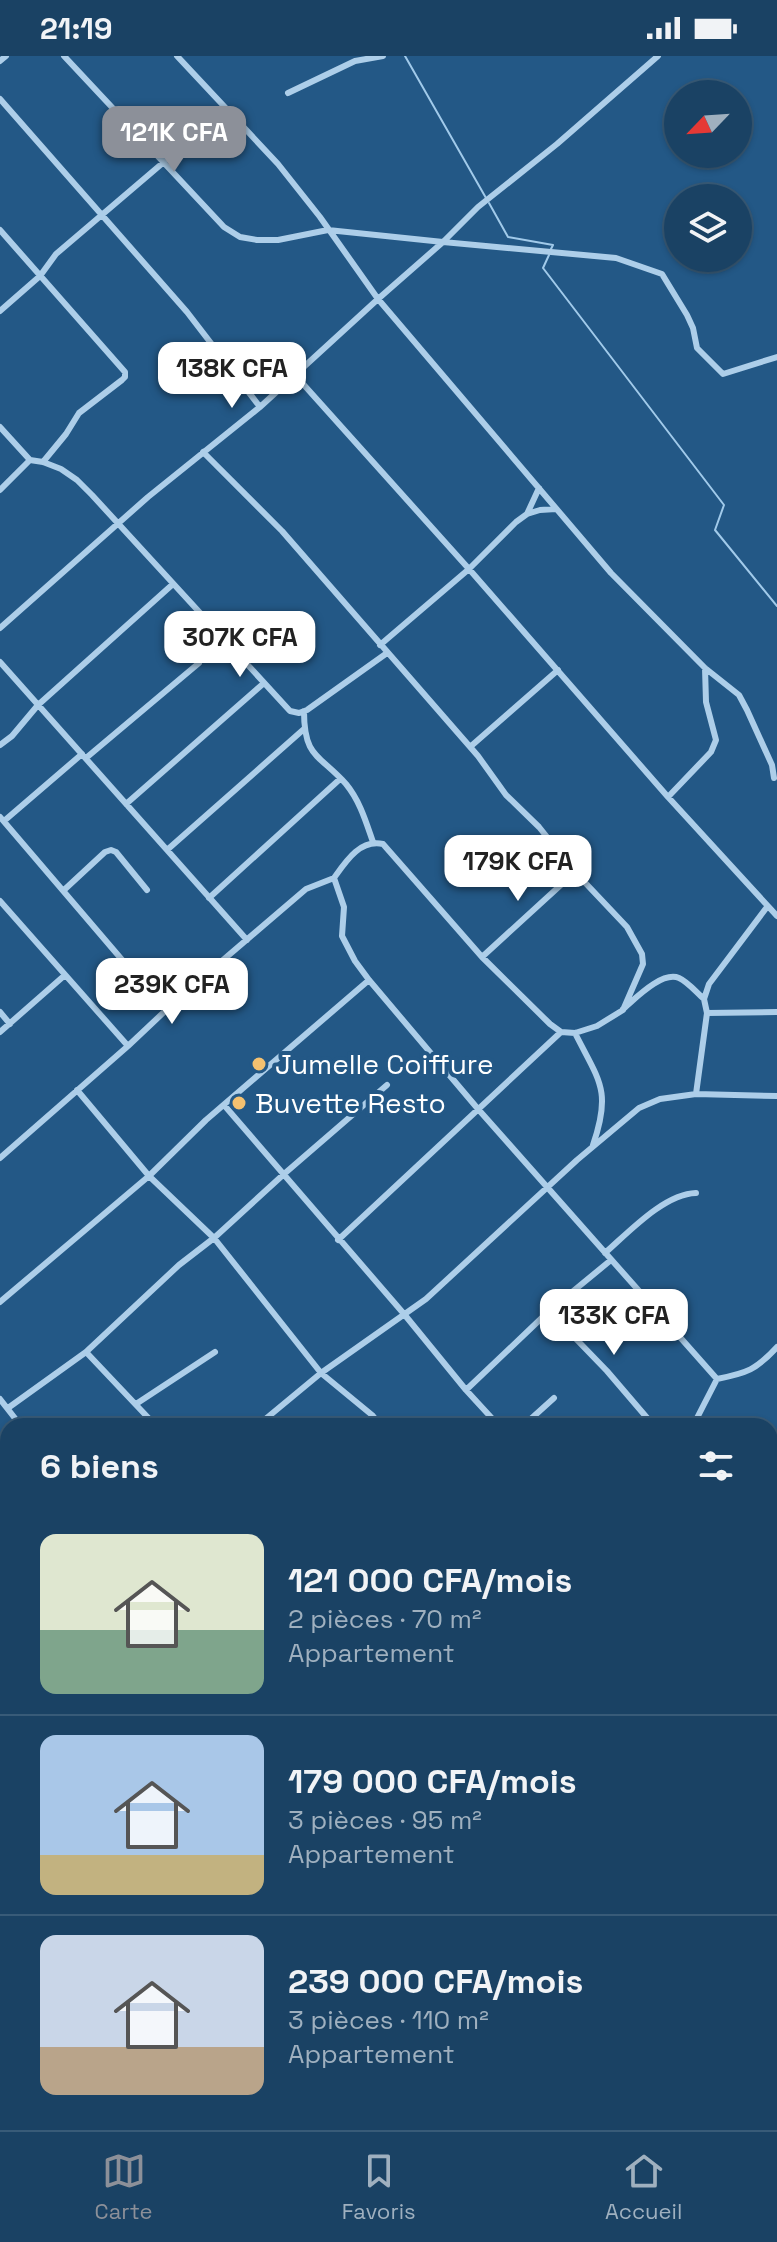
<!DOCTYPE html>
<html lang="fr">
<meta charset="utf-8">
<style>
:root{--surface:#1a4264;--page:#274d6d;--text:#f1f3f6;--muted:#9fb0bf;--line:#385b78;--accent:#8c9099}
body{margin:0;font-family:"Space Grotesk",sans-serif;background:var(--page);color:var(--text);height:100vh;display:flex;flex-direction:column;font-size:30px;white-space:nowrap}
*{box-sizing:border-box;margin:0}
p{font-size:26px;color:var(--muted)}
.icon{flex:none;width:44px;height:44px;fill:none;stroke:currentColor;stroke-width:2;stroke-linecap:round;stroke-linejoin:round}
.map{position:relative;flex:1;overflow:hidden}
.side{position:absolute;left:0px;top:1362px;width:778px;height:712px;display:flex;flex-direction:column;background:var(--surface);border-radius:24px 24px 0 0;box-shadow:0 2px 6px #0004,0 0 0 2px var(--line)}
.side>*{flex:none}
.needle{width:52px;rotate:245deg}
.buttons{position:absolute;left:664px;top:24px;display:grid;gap:16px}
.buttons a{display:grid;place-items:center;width:88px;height:88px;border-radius:50%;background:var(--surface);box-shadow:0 2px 6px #0004,0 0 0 2px var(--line);font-size:40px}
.price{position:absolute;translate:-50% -68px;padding:0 18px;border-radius:16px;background:#fff;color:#222;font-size:26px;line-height:52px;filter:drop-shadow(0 2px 4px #0008)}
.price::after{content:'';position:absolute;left:50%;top:48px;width:24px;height:18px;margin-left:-12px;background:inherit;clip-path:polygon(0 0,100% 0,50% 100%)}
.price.selected{background:var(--accent);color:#fff}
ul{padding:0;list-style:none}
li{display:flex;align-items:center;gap:24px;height:200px;padding:0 40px}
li+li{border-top:2px solid var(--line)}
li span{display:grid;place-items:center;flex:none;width:224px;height:160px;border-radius:16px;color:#555}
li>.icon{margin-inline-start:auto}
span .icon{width:96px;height:96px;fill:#fffc;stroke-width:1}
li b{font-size:34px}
h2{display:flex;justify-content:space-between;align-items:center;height:96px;padding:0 40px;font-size:34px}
.status{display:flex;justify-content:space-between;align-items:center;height:56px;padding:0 40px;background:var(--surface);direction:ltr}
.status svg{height:22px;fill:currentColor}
.dock{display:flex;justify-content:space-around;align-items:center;height:112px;border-top:2px solid var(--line);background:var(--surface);font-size:22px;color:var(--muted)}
.dock a{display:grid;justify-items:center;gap:4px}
.dock .selected{color:var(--accent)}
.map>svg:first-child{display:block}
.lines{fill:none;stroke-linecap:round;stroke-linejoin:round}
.stream{stroke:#a1caea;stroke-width:2}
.minor{stroke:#adcee9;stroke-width:6}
.poi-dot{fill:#f4c170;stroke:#235886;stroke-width:3}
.labels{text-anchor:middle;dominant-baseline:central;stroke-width:8;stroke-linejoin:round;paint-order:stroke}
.poi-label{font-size:28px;fill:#fff;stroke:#235886;text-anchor:start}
</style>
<div class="status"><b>21:19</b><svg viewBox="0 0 49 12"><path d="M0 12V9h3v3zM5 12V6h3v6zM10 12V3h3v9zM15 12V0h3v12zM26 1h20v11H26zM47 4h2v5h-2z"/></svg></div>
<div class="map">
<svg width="777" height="2074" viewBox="0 0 777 2074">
<rect width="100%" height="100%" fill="#235886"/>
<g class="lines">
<path class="stream" d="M405 0 486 142
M489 147 508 181 553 189 551 193
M549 199 543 212 724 449 715 474 777 550"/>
<path class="minor" d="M64 0 224 171 240 181 257 184H278L328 174 443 186 616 202 662 218 687 259 693 272 697 292 723 318 777 301
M177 0 278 108 320 161 378 243 611 517 705 612 739 639 747 654 772 709 774 722
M0 5 6 0
M288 37 355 5 383 0
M0 43 187 256 260 351
M0 174 125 316V321L122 324 79 357 66 378 43 406
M0 255 40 220 56 198 226 53
M295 319 469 513 668 741 777 860
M0 371 30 404 43 406 61 413 77 424 92 439 290 655 299 657 307 654 387 597
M203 396 282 475 478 700 506 739 539 771 575 816 627 871 642 898 643 908 623 954 597 970 575 977 561 976 550 968 482 901 383 788C360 783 346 805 334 822L344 851 342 880 355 905 369 924 478 1053 717 1323
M0 434 30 404
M527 458 539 432
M0 572 148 441 260 351 378 243 443 186 478 151 557 88 658 0
M380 589 469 513 516 466 527 458 540 454 556 453
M0 606 247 884
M304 655C304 702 319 698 346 728 360 745 366 766 373 786
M0 689 12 680 38 649 173 528
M470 691 558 614
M86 702 199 607
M668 741 711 696 716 684 706 646 705 612
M126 748 264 627
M0 761 141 926
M4 765 82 698
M167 794 304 673
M64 834 105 796 111 794 116 796 147 834
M209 842 340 723
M0 845 128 990
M482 901 575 816
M623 953C636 942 662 915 679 922 688 926 696 936 704 943
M0 956 10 968
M707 957 777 956
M0 976 65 919
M575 977C599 1025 612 1034 593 1089
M77 1034 149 1120 214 1182 321 1317 372 1359 381 1370
M696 1038 707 957 704 943 709 928 767 851
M224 1049 404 1258 466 1334 499 1370
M0 1102 128 990 181 940 306 833 334 822
M338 1184 561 976
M605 1197C629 1176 664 1138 696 1137
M0 1246 149 1120 206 1064 369 924
M549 1255 607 1315 654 1370
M86 1296 156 1370
M717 1323C747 1317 756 1314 777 1291
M466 1334 549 1255 611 1204
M0 1343 21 1370
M136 1348 215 1296
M8 1352 86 1296 179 1209 214 1182 284 1118 387 1029
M257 1370 321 1317 426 1243 577 1104 639 1052 660 1043 696 1038 777 1040
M523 1370 554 1342
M687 1370 697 1362 717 1323
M0 1422 8 1416
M0 1584 8 1585
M770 1618 777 1610
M770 1731 777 1724
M770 1749 777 1756
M770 1839 777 1847
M770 1893 777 1887
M770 1938 777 1946
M770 2002 777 2010
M343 2066 350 2074
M412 2066 420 2074
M639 2066 647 2074
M738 2066 745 2074
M278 2074 287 2066
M475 2074 484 2066
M569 2074 578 2066
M676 2074 684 2066"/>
</g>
<g class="poi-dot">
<circle cx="259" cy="1008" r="8"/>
<circle cx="239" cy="1047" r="8"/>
</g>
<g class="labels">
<g class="poi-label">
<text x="275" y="1008">Jumelle Coiffure</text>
<text x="255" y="1047">Buvette Resto</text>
</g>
</g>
</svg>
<div class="buttons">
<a><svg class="needle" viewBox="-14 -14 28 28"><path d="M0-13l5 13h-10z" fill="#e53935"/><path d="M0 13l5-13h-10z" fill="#9fb0bf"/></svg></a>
<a><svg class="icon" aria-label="layers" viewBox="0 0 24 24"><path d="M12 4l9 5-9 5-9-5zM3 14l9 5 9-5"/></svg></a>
</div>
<b class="price selected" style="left:174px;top:118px">121K CFA</b>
<b class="price" style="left:232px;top:354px">138K CFA</b>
<b class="price" style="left:240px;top:623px">307K CFA</b>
<b class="price" style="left:518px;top:847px">179K CFA</b>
<b class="price" style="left:172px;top:970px">239K CFA</b>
<b class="price" style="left:614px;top:1301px">133K CFA</b>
<section class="side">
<h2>6 biens<svg class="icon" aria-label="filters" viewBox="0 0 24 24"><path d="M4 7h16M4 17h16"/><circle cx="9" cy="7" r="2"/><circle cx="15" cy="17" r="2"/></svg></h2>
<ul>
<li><span style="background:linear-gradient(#dfe7d0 60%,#7fa58c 0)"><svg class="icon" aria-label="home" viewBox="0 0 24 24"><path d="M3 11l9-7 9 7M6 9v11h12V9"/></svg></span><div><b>121 000 CFA/mois</b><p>2 pièces · 70 m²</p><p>Appartement</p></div></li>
<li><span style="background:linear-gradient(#a9c7e8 75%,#c2b280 0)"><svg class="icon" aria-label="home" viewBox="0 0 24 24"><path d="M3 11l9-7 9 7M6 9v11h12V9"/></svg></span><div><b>179 000 CFA/mois</b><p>3 pièces · 95 m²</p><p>Appartement</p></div></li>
<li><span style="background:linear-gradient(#c9d6e8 70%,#b9a48a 0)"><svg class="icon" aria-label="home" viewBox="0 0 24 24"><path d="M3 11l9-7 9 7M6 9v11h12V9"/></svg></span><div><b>239 000 CFA/mois</b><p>3 pièces · 110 m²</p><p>Appartement</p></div></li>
</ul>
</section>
</div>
<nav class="dock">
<a class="selected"><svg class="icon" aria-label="map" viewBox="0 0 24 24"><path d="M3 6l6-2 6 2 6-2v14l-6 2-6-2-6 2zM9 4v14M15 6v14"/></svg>Carte</a>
<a><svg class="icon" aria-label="saved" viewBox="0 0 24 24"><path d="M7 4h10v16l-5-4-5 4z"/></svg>Favoris</a>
<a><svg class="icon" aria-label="home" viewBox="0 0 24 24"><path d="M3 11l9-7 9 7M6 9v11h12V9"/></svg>Accueil</a>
</nav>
